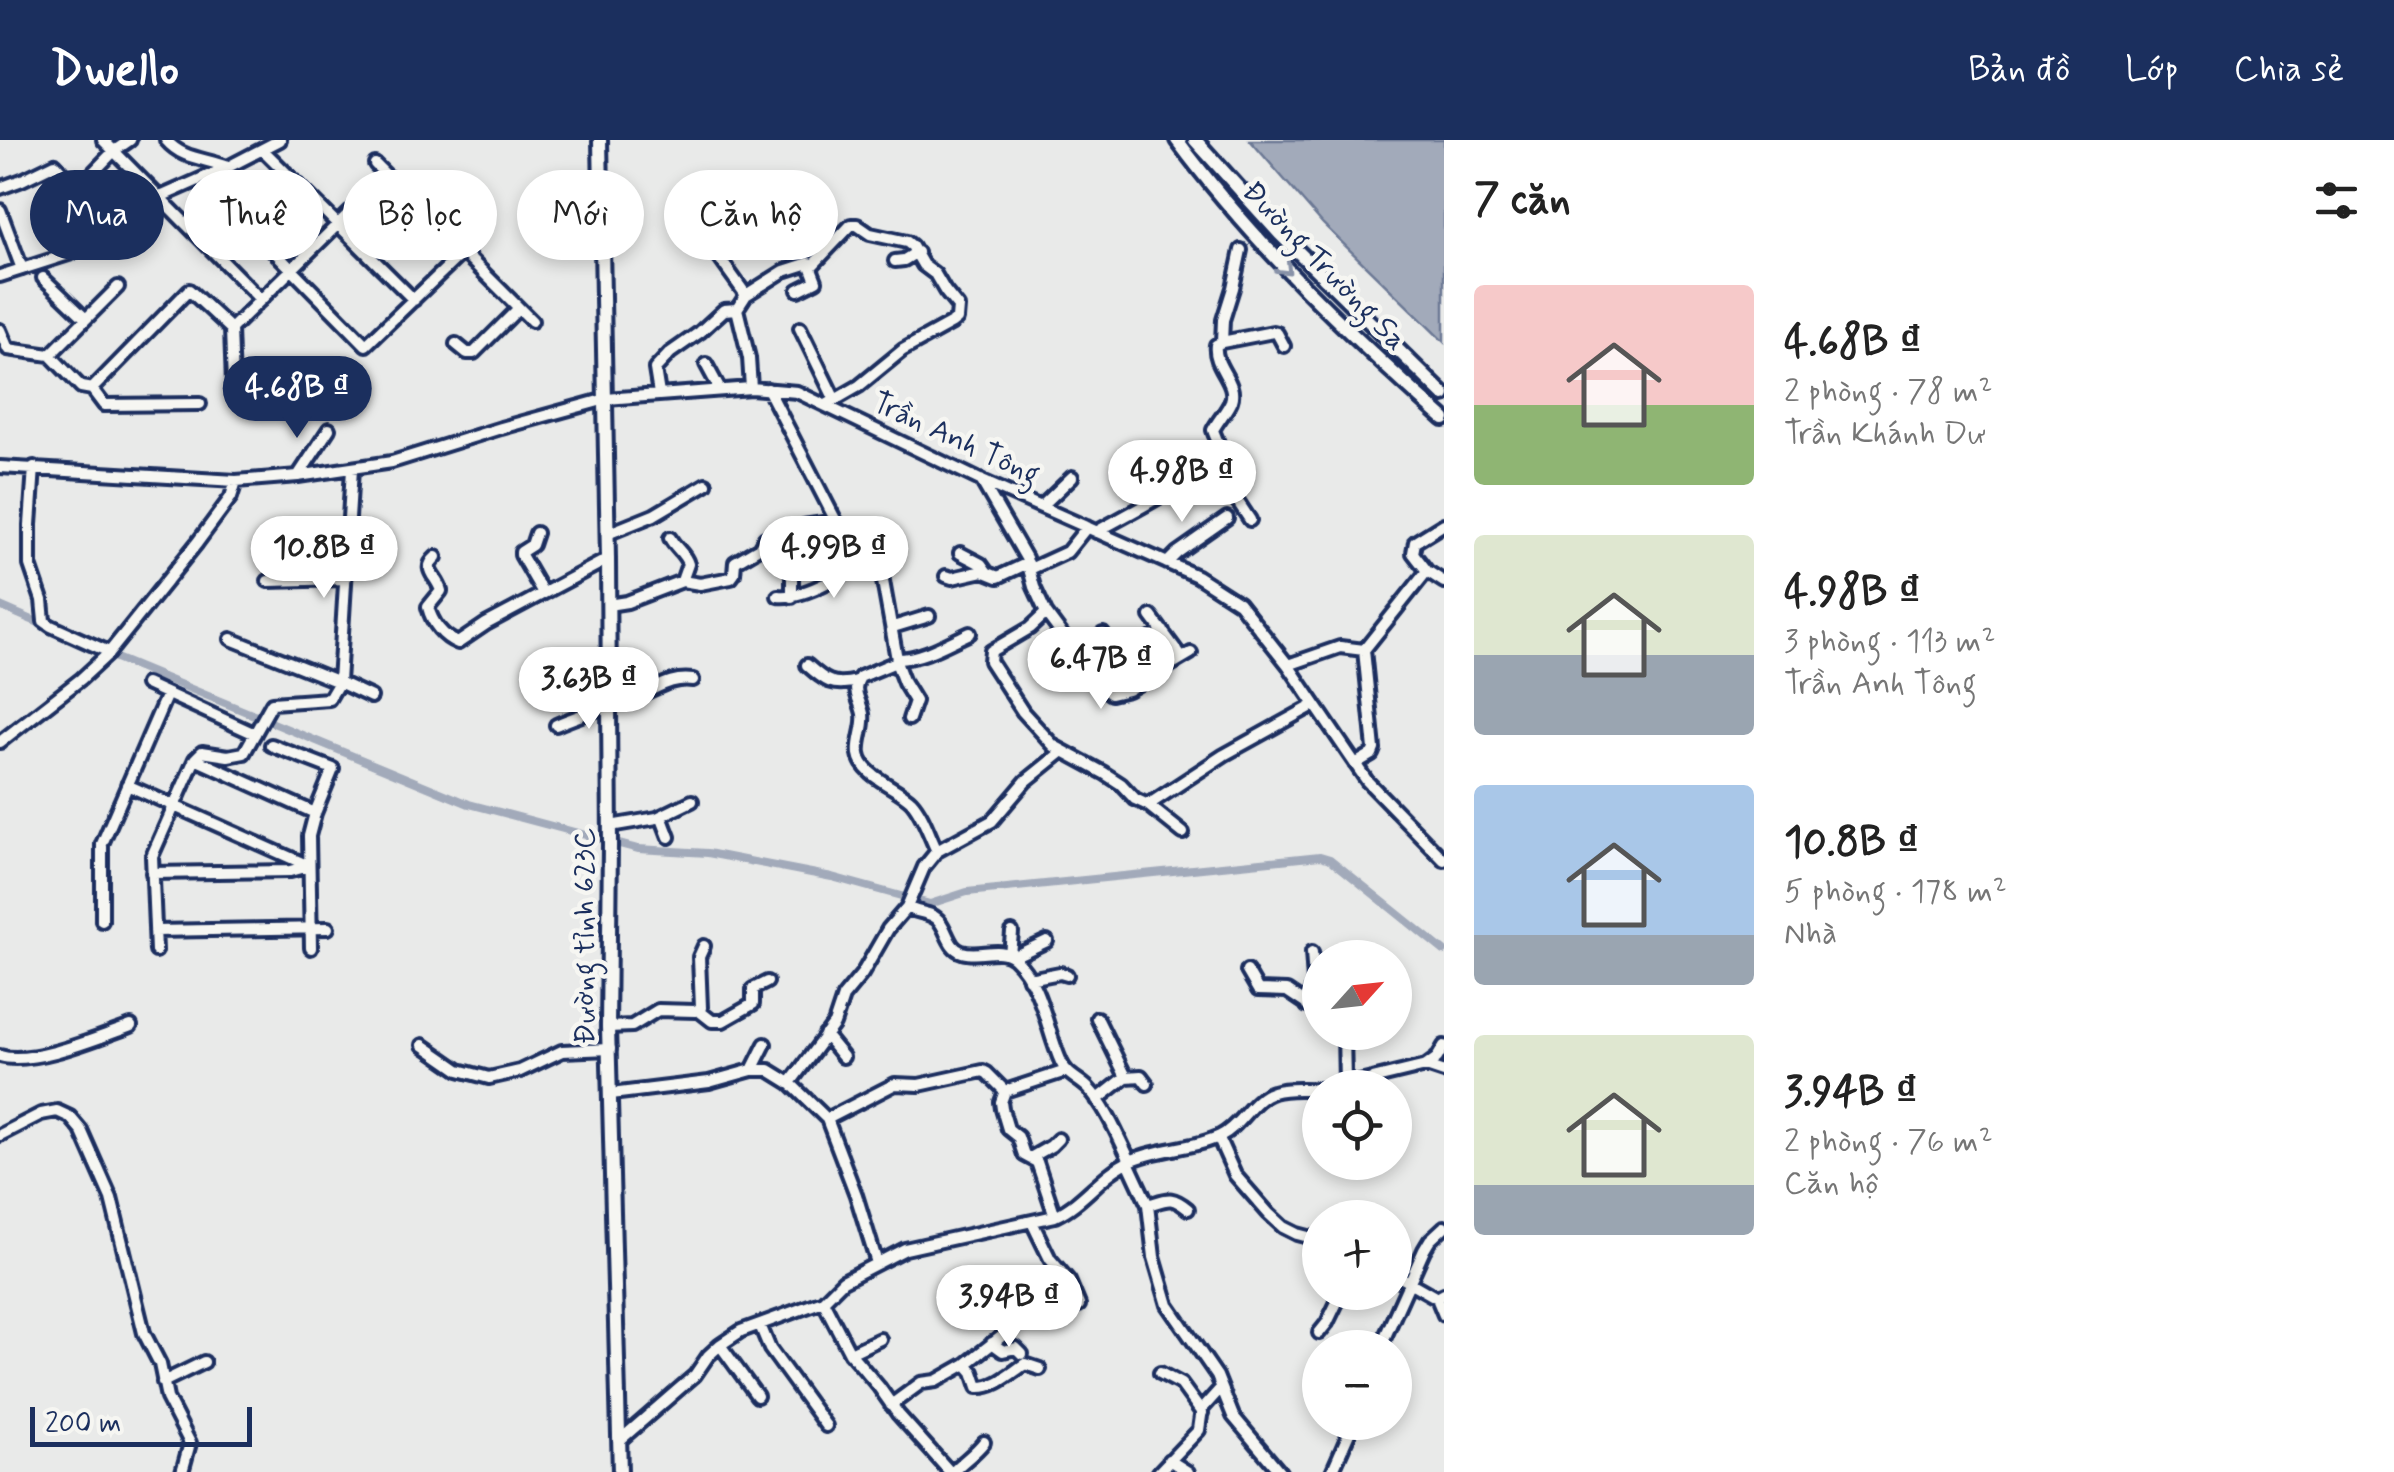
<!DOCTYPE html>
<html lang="vi">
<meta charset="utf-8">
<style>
:root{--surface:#fff;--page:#f6f6f6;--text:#222;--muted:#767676;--accent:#1b2f5e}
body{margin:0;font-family:Mynerve,sans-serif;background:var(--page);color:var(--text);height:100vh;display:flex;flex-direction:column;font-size:38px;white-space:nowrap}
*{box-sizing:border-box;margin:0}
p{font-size:32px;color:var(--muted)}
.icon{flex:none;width:55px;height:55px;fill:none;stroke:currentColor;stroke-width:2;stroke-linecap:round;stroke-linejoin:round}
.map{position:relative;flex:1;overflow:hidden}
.panel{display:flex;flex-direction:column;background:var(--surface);width:950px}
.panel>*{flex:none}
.top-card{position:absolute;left:30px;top:30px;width:950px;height:90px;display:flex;gap:20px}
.needle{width:65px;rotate:63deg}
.controls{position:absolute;left:1302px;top:800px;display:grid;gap:20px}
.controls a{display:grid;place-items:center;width:110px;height:110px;border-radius:50%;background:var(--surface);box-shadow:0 5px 15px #0003;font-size:50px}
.scale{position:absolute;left:30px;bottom:25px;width:222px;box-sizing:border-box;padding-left:10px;border:5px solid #1b2f5e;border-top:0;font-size:28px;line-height:35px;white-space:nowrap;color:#1b2f5e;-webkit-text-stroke:8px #f6f6f2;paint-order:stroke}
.price{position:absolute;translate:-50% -85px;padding:0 22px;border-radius:35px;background:#fff;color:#222;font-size:32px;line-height:65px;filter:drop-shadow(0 2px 5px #0008)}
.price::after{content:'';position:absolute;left:50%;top:60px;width:30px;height:22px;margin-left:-15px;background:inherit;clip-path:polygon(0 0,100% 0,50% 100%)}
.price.active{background:var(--accent);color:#fff}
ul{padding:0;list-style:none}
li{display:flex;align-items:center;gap:30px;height:250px;padding:0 30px}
li span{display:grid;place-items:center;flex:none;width:280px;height:200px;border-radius:10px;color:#555}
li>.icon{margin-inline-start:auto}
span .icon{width:120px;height:120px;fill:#fffc;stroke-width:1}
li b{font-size:42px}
h2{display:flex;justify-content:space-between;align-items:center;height:120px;padding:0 30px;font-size:42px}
.chip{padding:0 35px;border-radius:45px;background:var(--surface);box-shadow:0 5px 15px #0003;font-size:35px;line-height:90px}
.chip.active{background:var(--accent);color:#fff}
header{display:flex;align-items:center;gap:60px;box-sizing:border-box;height:140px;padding:0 50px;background:var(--accent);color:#fff}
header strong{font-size:48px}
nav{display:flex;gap:55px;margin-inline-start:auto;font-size:35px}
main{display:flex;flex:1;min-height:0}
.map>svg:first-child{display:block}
.water{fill:#a2aaba;stroke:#6c7995;stroke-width:2.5}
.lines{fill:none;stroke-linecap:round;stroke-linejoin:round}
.canal{stroke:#a2aaba;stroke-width:8}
.minor-casing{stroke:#1b2f5e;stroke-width:18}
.major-casing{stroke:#1b2f5e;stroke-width:20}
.minor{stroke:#f6f6f2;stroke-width:10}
.major{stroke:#f6f6f2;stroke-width:12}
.oneway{stroke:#8892a8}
.labels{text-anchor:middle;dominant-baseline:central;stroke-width:9;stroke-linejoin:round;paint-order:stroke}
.street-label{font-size:30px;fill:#1b2f5e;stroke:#f6f6f2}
</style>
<header>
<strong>Dwello</strong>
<nav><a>Bản đồ</a><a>Lớp</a><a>Chia sẻ</a></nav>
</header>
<main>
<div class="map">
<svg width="1444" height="1332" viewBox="0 0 1444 1332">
<rect width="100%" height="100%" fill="#e9eae9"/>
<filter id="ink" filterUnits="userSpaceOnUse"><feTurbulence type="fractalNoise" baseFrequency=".01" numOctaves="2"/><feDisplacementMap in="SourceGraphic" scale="20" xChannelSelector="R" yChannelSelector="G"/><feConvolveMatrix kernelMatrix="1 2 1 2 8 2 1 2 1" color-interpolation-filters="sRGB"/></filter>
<g filter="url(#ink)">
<path class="water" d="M1250 0H1444V202L1323 84Z"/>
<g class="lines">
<path class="canal" d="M0 466 46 486
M104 513 469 664 496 671 638 709 708 713 832 737 930 764 967 752 1320 716 1330 719 1444 811"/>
<g class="minor-casing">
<path id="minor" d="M103 0 261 160
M166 0C183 20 205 18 227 27
M263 10 414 160
M375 24 532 181
M0 48 22 40 55 24 68 39 75 43 81 42 86 40 114 11 130 0
M730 50 722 57 705 84 718 116 746 155
M0 70 22 129
M254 91 366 205 463 112
M895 121 904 120 917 112
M812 126 851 85H857L870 94 907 102 912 106 923 125 935 134 945 151 958 167 957 179 952 183 903 210 859 246 826 265
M0 136 72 113 160 57 228 27 280 0
M43 138 86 179
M118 147 50 215 81 247 92 249 189 150 231 189 386 37
M737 169 749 218 751 248
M800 188 835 260
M231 189 233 244
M0 190 8 209 50 215
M1222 202 1223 180 1233 148 1241 110
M456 204 467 213H474L518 169
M706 224 720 250
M92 249 104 265 200 264
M768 249 836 381 874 419 881 430 897 519 896 522 860 537C851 551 860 559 863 574 865 587 857 601 859 614 862 636 897 647 911 661 923 674 929 695 937 711
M659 254 655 229 670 213 700 192 724 170 737 169 746 155 784 131 809 123 816 141 798 150
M1213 324 1250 380
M0 327 236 341 298 336 392 322 501 288 606 259 751 248 797 252 980 340 1197 436 1239 463 1288 525 1367 641 1444 720
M34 327 30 385V425L42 460 44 481 51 486 109 512
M298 336 329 289
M981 340 1026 418 1034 447 1046 473 1030 488 991 511 990 521 1023 572 1054 606 1104 633 1121 644 1135 659 1148 665 1224 615 1314 565
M1042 366 1072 337
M281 390 348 393
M1096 392C1115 381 1217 329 1219 313 1221 306 1215 297 1213 290 1218 280 1227 271 1231 261 1238 242 1213 227 1216 205L1222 202 1273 192 1277 193 1284 206
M536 393 532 405 521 412V415L543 453
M607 394 654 375 706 344
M670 398C675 408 685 413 688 424L682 441
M960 413 981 424 986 431
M436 417C421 430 437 436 441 451L428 467C432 483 443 497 458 503L486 484 608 419
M1167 423 1177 413 1227 378
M1030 429 1067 412 1087 387
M1427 431 1444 442
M946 436 952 438 983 431 998 437 1028 423
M268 441 345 439
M778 456C803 459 853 432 868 413
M792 457V428
M608 465 627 462 682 441 700 444 731 438 734 434 735 422 759 408 765 398 804 386 836 381
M1046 473 1100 546 1111 554 1128 550 1191 513
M1151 476 1182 518
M893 487 929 476
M231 499 339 542 371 557
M1077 514 1103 494
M897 519C922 519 948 503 970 493
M896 522 904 543 915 561 909 579
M807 525C825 541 832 547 857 541
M1288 525 1340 507 1364 510 1427 431 1413 413 1415 402 1444 384
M1093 536 1163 491
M146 544 255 594
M556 585C584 573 612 565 640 555 659 547 672 537 693 540
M0 602 81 539 108 514 197 403 231 357 236 341
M271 605 333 629 315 673 309 696 311 808
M195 619 315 673
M1355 624 1372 614 1374 609 1364 510
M127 645 309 726
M1148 665 1183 693
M661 676 669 697
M610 686 657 678 692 661
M152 733 290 731 308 726
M907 767C918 774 932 771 940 782 948 793 949 808 962 812 979 818 1000 805 1014 818 1042 844 1046 889 1061 922 1067 936 1078 938 1088 948 1105 965 1119 998 1130 1021
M102 781V704L167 554
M155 791 328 788
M156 811 152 716 195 619 202 612 228 616 244 613 272 563 329 559 339 542 352 329
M1010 815 1012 792
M1013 817 1047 801
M1247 831 1258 850 1287 851 1320 873
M1029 839 1060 833 1067 835
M1307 866 1314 841 1312 812
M698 870 712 881H723L753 864V849L767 842
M608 887 632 886 658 870 695 871 701 868 699 817 704 806
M1344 892 1345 944
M825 895 843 917
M423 905 459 930 489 938 520 931 562 911 610 909
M0 916C32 926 100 897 131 886
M1426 926 1444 932
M752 930 765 904
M1126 937 1141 936 1147 944
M790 943 834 884 843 857 862 834 888 789 907 767 924 727 937 711 992 681 1026 641 1063 611
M1335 948 1426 926 1437 918 1444 906
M1005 951 1001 962 1002 969 1008 989 1018 997 1024 1015 1037 1022 1055 1076
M611 954 709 942 752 930H769L790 943 827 979 856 1055 877 1123
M1097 960 1126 937 1097 878
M827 979 895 944 919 945 983 931 987 933 1005 951 1066 931
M0 995 41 974 57 971 70 977 81 990 111 1058 144 1193 160 1224 167 1258 190 1303 182 1332
M1218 997 1235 1035 1269 1074 1283 1087 1297 1094 1320 1100
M1030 1018 1051 1006 1058 999
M1128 1022 1148 1065 1154 1117 1168 1165 1217 1236 1233 1276 1280 1332
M1148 1065C1168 1059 1171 1055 1188 1069
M1032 1082 1050 1119 1069 1141 1079 1165
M1395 1134 1437 1158 1444 1154
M1437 1158 1444 1175
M823 1161 850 1213 879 1247 898 1274 950 1332
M760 1185 770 1209 826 1286
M1319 1193 1327 1183 1342 1152
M992 1203 1003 1211 1016 1208 1022 1214
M720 1205 757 1256
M1380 1208 1424 1110 1430 1100 1444 1087
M850 1213 880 1199
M966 1224 973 1232 978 1247C996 1248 1011 1233 1025 1224L1040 1229
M1160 1233 1181 1244 1202 1273
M163 1242 204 1222
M891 1265 921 1243 936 1241 966 1224 1033 1172
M619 1301 695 1235 708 1216 720 1205 741 1191 823 1161 843 1141 905 1109 1055 1076C1084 1063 1101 1034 1130 1021 1157 1008 1194 1009 1220 996 1241 986 1252 958 1273 952 1289 947 1304 950 1320 949
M1169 1320 1188 1332
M953 1332C963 1321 975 1314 984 1302
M1159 1332 1199 1290 1202 1269 1220 1249
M1332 1332 1354 1282"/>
</g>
<g class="major-casing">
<path id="major" d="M600 0 608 419 610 705 608 887 620 1332
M1177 0C1254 104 1348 193 1444 279
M1195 0 1280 94 1444 255"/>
</g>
<use href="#minor" class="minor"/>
<use href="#major" class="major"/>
</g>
<defs><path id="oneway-chevron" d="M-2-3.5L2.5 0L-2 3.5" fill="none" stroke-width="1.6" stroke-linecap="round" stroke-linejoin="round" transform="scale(2.5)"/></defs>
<use class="oneway" href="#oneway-chevron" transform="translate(1285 128) rotate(45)"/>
</g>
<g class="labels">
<g class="street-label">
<text transform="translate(1324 126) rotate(46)">Đường Trường Sa</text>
<text transform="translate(956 299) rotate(25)">Trần Anh Tông</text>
<text transform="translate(585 796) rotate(-90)">Đường tỉnh 623C</text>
</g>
</g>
</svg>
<div class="controls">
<a><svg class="needle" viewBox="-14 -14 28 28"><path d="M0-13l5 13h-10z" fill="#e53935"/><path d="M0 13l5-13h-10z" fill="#767676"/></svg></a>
<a><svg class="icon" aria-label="locate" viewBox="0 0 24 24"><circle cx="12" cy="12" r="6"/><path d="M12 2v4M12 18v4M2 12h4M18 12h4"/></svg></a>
<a>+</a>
<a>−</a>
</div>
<div class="scale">200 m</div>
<b class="price active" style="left:297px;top:301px">4.68B ₫</b>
<b class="price" style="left:1182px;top:385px">4.98B ₫</b>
<b class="price" style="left:324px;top:461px">10.8B ₫</b>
<b class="price" style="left:834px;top:461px">4.99B ₫</b>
<b class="price" style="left:1101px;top:572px">6.47B ₫</b>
<b class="price" style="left:589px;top:592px">3.63B ₫</b>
<b class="price" style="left:1009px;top:1210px">3.94B ₫</b>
<div class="top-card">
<a class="chip active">Mua</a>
<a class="chip">Thuê</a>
<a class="chip">Bộ lọc</a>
<a class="chip">Mới</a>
<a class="chip">Căn hộ</a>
</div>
</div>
<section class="panel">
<h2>7 căn<svg class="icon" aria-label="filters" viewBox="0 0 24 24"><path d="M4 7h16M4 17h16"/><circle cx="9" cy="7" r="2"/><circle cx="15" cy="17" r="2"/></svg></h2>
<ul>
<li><span style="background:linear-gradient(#f6c9c9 60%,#8fb573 0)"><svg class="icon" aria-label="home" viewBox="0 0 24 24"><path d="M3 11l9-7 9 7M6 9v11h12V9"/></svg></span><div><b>4.68B ₫</b><p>2 phòng · 78 m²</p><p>Trần Khánh Dư</p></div></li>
<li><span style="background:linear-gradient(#dfe7d0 60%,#9aa5b1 0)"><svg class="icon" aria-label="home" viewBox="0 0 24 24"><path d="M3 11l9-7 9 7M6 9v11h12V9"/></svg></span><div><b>4.98B ₫</b><p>3 phòng · 113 m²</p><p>Trần Anh Tông</p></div></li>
<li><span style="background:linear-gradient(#a9c7e8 75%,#9aa5b1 0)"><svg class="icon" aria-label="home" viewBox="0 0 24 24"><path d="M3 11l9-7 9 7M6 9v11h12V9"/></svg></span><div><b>10.8B ₫</b><p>5 phòng · 178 m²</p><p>Nhà</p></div></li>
<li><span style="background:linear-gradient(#dfe7d0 75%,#9aa5b1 0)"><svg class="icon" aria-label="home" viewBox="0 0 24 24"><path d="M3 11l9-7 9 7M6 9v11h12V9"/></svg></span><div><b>3.94B ₫</b><p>2 phòng · 76 m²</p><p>Căn hộ</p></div></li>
</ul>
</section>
</main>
